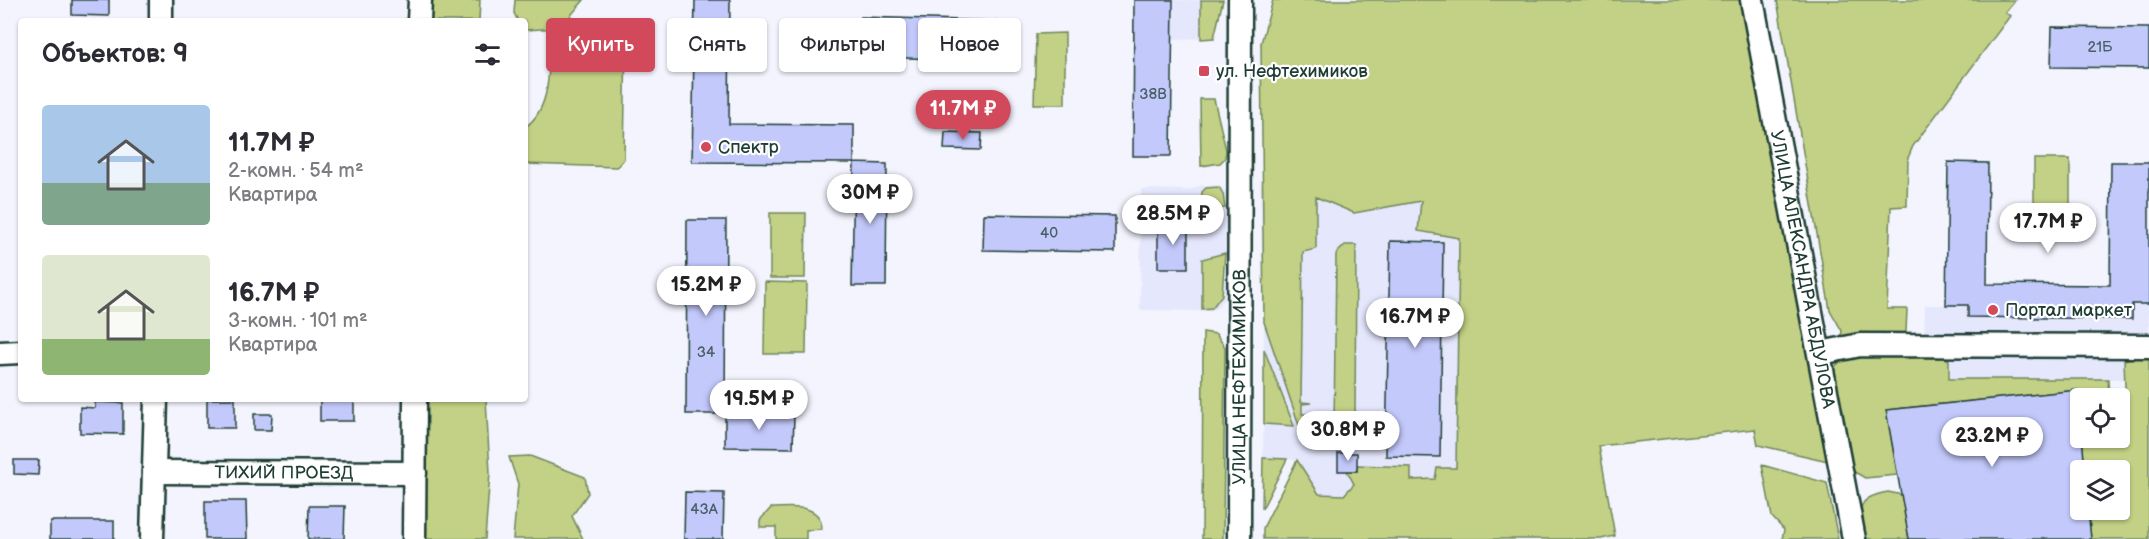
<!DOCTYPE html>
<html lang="ru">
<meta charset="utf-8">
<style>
:root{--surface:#fff;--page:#f7f7f7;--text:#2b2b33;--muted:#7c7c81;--accent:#d1495b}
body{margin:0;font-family:"Balsamiq Sans",sans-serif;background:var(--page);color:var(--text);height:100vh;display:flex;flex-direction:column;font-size:22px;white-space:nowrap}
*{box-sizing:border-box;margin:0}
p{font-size:20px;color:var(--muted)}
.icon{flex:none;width:33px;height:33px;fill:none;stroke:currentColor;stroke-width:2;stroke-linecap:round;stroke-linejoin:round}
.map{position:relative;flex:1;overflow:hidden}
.side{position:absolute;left:18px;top:18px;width:510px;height:384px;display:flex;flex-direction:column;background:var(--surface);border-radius:6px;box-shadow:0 2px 4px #0004}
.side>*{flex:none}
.guide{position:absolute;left:546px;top:18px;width:570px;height:54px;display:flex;gap:12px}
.controls{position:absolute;left:2070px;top:388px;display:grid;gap:12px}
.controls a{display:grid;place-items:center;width:60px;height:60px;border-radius:6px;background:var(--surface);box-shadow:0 2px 4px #0004;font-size:30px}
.price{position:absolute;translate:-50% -51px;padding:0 14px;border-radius:21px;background:#fff;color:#222;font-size:20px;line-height:39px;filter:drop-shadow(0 2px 3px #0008)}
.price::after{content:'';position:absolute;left:50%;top:36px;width:18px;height:14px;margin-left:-9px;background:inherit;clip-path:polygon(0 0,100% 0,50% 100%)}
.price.on{background:var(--accent);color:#fff}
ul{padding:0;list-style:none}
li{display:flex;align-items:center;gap:18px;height:150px;padding:0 24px}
li span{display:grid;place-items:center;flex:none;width:168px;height:120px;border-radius:6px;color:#555}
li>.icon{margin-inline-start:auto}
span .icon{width:72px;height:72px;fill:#fffc;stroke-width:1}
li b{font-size:26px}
h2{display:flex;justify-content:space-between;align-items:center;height:72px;padding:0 24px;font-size:26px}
.chip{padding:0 21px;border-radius:6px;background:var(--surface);box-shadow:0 2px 4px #0004;font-size:21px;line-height:54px}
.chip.on{background:var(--accent);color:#fff}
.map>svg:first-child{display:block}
.built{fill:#e5e7fd}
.green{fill:#c2d185;stroke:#70875c;stroke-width:1.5}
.building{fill:#c3c9fb;stroke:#1f3d34;stroke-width:1.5}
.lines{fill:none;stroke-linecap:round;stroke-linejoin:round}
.minor-casing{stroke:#1f3d34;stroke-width:27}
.minor{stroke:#fff;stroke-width:22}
.poi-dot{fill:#d1495b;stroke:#fff;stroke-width:2}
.labels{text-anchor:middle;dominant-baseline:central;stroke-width:4.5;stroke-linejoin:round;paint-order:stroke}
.number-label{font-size:15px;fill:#486066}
.poi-label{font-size:18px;fill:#1f3d34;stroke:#fff;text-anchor:start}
.street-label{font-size:18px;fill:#1f3d34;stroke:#fff}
</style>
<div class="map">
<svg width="2149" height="539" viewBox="0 0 2149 539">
<rect width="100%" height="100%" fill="#f3f4fe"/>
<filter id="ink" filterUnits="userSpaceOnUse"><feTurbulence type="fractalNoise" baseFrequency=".0167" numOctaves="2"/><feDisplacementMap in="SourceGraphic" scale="12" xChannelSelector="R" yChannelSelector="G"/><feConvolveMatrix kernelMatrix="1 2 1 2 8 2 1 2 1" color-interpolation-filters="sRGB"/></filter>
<g filter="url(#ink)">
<path class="built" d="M1173 0H1223L1214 38 1172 39Z
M1260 182 1273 216 1316 196 1354 213 1421 201 1459 238 1456 468 1436 479 1411 480V467L1357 471 1355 484 1345 495 1319 494 1297 460 1263 458 1264 322Z
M1202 185 1221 186 1229 196V288L1227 297 1214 310 1208 311 1140 310 1141 189 1189 190Z
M2149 304V357L2124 360V379H1949L1924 356 1925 305Z"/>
<path class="green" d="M429 0H480L479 21H428Z
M515 0H584L560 28 525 30V21H518L514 13Z
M1201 0H1223L1214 38 1201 39Z
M1273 0H1743L1826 423 1828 461 1758 445 1755 429 1599 446 1615 536 1601 539H1263V528L1297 460 1319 494 1344 495 1354 484 1347 471H1357V465L1411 467V480L1435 479 1437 468H1456L1459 238 1418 231 1421 201 1354 213 1316 197V249L1303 252 1301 402 1312 403 1302 404V414H1312V425H1299L1264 322 1261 43Z
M1777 0H2015L2005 12 2010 16 1913 146 1908 158 1907 206 1891 207 1887 309H1907L1906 332 1901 336 1841 337 1842 331 1830 310Z
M1065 33V104H1034L1036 34Z
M626 38 624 159 617 167 525 164V127C549 111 549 75 550 49Z
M1200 99H1214L1226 150 1225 158 1220 163 1201 166Z
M2034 159H2070V238H2034Z
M1219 187 1223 194 1225 208 1201 210 1202 192 1206 188Z
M770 213H806L805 278H770Z
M1345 245H1356L1355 419 1348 428H1334L1336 254Z
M1225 253 1222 295 1212 308 1202 309V259Z
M765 282 807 283 806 354H764Z
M1203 332 1216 334 1225 347 1223 539H1202Z
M1264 349 1294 426 1264 424Z
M1846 355 1941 356 1949 360V379H2108L2109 399H2080V423L2077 390 1887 410 1897 475 1865 478 1853 471 1832 370Z
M2137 357H2149V539H2091L2088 510H2120V471H2085L2082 438H2120V412L2126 411 2124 360Z
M422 399H486L490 473 485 539H420Z
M530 456 585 477 588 493 572 516 583 539H513L518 484 509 457Z
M1263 458 1287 459 1262 509Z
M1762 465 1827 483 1838 539H1782L1784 530 1772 517Z
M1888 492 1902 495 1909 539H1865C1859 509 1854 498 1888 492Z
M771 508C790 508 821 502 822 529L806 530V539H776V527H760V520Z"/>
<path class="building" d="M72 0H109V16L72 15Z
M695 0H730L729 124 854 125V163L692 162Z
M1134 0H1173L1171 156H1133Z
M861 17 997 21 996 60 860 57Z
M2052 27 2149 28V68L2051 67Z
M945 132 982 133 981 150 944 149Z
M1948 162 1988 163 1987 284 2110 285 2111 162H2149V304H2132V319L1968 317V305H1946Z
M854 163 887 164 886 286H852Z
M984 214 1115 216V252L983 250Z
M687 220H726L725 414H686Z
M1158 225H1188V268H1158Z
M1390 241 1443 242 1440 457 1386 456Z
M2078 390 2085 471H2080V510H2088L2091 539H1909L1886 410Z
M207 399H235V428H207Z
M320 399H354V421H320Z
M95 402 123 403V434L80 433V407L95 408Z
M254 414H272L271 430H254Z
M725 414H794L793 448 725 447Z
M1338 453H1357V471H1338Z
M14 460H39L38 475 14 474Z
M685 492 724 493 723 539H684Z
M205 501H246L247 539H205Z
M309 506H345L344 539H308Z
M50 521H114V539H50Z"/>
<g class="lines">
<g class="minor-casing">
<g id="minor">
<path id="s1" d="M1752 0 1854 539"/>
<path d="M161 21V0"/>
<path d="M419 21 420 0"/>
<path d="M0 353 21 352"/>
<path d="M1821 353 1860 345 2149 346"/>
<path id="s2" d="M154 472 415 473"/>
<path d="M152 539 156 399"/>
<path d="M414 539 415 399"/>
<path id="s3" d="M1239 539 1240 0"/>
</g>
</g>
<use href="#minor" class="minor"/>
</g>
</g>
<g class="poi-dot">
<rect x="1198" y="65" width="12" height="12" rx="3"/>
<circle cx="706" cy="147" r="6"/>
<circle cx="1993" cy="310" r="6"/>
</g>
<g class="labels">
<g class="number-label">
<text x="2100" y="47">21Б</text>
<text x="1153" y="94">38В</text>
<text x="1049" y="233">40</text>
<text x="706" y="352">34</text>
<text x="704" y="509">43А</text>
</g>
<g class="poi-label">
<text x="1216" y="71">ул. Нефтехимиков</text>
<text x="718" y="147">Спектр</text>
<text x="2005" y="310">Портал маркет</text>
</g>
<g class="street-label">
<text stroke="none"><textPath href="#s1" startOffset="274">УЛИЦА АЛЕКСАНДРА АБДУЛОВА</textPath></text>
<text stroke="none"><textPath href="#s3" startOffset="162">УЛИЦА НЕФТЕХИМИКОВ</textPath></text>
<text stroke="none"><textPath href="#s2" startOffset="130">ТИХИЙ ПРОЕЗД</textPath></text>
</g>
</g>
</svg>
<div class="controls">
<a><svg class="icon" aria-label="locate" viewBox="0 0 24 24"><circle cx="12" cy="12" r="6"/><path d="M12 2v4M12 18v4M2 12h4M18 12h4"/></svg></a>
<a><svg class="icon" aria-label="layers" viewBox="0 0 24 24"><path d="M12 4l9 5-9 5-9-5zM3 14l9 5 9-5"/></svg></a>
</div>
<b class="price on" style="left:963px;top:141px">11.7M ₽</b>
<b class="price" style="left:870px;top:225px">30M ₽</b>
<b class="price" style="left:1173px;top:246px">28.5M ₽</b>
<b class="price" style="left:2048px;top:254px">17.7M ₽</b>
<b class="price" style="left:706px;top:317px">15.2M ₽</b>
<b class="price" style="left:1415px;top:349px">16.7M ₽</b>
<b class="price" style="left:759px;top:431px">19.5M ₽</b>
<b class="price" style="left:1348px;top:462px">30.8M ₽</b>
<b class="price" style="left:1992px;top:468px">23.2M ₽</b>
<div class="guide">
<a class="chip on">Купить</a>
<a class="chip">Снять</a>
<a class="chip">Фильтры</a>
<a class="chip">Новое</a>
</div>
<section class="side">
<h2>Объектов: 9<svg class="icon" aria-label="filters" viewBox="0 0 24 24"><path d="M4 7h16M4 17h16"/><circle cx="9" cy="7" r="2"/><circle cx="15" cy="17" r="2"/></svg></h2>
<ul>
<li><span style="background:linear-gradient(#a9c7e8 65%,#7fa58c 0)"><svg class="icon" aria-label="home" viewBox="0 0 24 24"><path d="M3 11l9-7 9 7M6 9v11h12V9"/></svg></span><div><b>11.7M ₽</b><p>2-комн. · 54 m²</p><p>Квартира</p></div></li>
<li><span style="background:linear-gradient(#dfe7d0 70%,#8fb573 0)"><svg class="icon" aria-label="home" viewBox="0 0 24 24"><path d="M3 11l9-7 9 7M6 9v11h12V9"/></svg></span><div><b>16.7M ₽</b><p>3-комн. · 101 m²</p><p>Квартира</p></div></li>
</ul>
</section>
</div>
